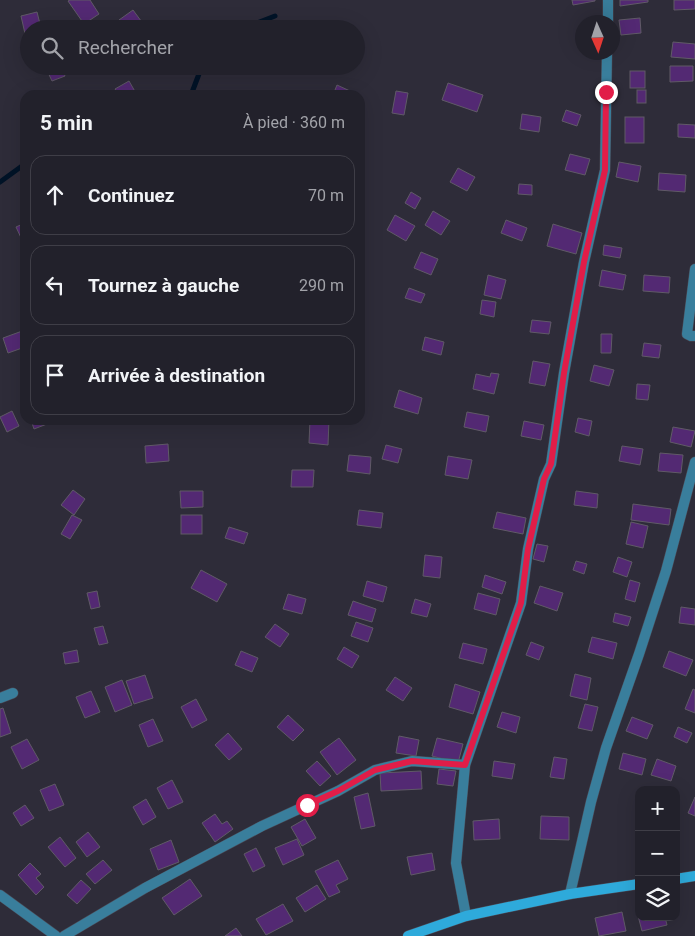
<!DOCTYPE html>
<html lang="fr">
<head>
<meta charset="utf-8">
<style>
  :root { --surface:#22212b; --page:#2a2933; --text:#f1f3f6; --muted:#a2a3a9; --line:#3f3e47 }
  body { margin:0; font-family:Roboto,sans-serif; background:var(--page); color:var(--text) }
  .controls { position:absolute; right:15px; bottom:15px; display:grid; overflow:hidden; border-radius:10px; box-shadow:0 5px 20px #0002 }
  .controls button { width:45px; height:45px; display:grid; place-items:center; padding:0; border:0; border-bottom:1px solid var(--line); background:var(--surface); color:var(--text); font:25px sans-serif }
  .compass { position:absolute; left:575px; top:15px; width:45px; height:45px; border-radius:50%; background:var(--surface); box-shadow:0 5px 20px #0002; rotate:177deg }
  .stop { position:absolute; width:15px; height:15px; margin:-11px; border:4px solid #e11d48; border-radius:50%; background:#fff }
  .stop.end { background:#e11d48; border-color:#fff; box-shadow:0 1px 5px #0008 }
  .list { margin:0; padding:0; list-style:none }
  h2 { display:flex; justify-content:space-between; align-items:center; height:65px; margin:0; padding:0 20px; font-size:21px }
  h2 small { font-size:16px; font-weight:400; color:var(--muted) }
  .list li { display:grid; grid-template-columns:32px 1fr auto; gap:15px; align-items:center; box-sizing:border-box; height:80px; margin:0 10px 10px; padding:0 10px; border:1px solid var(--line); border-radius:15px }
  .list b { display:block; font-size:19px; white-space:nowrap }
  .list em { font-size:16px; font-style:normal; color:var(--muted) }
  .icon { flex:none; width:28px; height:28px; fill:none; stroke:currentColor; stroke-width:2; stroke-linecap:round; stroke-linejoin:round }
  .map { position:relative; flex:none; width:695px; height:936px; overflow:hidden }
  .search { position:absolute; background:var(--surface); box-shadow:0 5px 20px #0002; left:20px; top:20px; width:345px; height:55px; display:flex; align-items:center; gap:12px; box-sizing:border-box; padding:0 18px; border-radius:28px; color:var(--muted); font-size:19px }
  .panel { position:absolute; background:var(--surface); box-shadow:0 5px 20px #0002; left:20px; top:90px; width:345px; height:335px; border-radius:15px }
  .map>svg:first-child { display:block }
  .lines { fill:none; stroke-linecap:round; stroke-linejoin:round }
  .stream { stroke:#001327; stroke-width:5 }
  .building { fill:#532973; stroke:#605a67 }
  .street-casing { stroke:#4b4a56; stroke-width:11 }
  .secondary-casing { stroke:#4b4a56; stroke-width:11 }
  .street { stroke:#397e9c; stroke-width:10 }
  .secondary { stroke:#2eaadb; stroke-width:10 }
  .route { stroke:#e11d48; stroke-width:6 }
</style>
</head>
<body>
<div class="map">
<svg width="695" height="936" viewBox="0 0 695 936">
  <rect width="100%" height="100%" fill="#2e2c39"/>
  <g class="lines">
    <g class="stream">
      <polyline points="242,29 275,16"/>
      <polyline points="191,95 202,66"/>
      <polyline points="0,182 22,166 25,166"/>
    </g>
  </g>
  <g class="building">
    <polygon points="70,0 90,0 99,14 84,24 68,1"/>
    <polygon points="572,0 595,0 595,1 573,5"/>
    <polygon points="620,0 648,0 648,2 620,6"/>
    <polygon points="674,0 695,0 695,9 674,10"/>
    <polygon points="133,10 147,29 126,29 119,20"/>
    <polygon points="37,12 40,24 45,23 46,29 29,29 29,38 26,38 21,16"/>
    <polygon points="640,18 641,33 621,35 619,20"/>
    <polygon points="673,42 695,44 695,59 671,57"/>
    <polygon points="45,66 61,66 65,76 52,81"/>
    <polygon points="93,66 115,66 97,74"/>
    <polygon points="670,66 693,66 693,81 670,82"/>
    <rect x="630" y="71" width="15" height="17"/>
    <polygon points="129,81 137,95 119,95 115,89"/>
    <polygon points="448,83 483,95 477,112 442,100"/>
    <polygon points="337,85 350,91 349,95 333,95"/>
    <rect x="637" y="90" width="9" height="13"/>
    <polygon points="396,91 408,93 404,115 392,113"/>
    <polygon points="566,110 581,115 577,126 562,121"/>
    <polygon points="522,114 541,117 539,132 520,129"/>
    <rect x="625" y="117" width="19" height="26"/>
    <polygon points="678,124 695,125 695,138 678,137"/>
    <polygon points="570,154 590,159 585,175 565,170"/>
    <polygon points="619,162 641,166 638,182 616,177"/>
    <polygon points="458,168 475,177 467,191 450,182"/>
    <polygon points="659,173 686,175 685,192 658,190"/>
    <polygon points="519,184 532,185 532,195 518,194"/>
    <polygon points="411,192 421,198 415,209 405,203"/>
    <polygon points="433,211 450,221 441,235 425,225"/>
    <polygon points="395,215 415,226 406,241 387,230"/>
    <polygon points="506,220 527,228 522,241 501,233"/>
    <polygon points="25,223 25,241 23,242 16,227"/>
    <polygon points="553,224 582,233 576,254 547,246"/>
    <polygon points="604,245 622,248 620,258 603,255"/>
    <polygon points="421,252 438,259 431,275 414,268"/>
    <polygon points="602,270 626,275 623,290 599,286"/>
    <polygon points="488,275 506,280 501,299 484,295"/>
    <polygon points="644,275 670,277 669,293 643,291"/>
    <polygon points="409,288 425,294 421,303 405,298"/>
    <polygon points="482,300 496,302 494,317 480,314"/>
    <polygon points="532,320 551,322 549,334 530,332"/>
    <polygon points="25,330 25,347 8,353 3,338"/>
    <polygon points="601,334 612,334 611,353 601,353"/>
    <polygon points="425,337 444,342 441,355 422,350"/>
    <polygon points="644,343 661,345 659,358 642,356"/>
    <polygon points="533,361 550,364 545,386 529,383"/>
    <polygon points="594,365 614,370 609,386 590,381"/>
    <polygon points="491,373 499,374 494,394 473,389 476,374 490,377"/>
    <polygon points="637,384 650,385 648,400 636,399"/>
    <polygon points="399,390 422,398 418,414 394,407"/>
    <polygon points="12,411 19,426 7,432 0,417"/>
    <polygon points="467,412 489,416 486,432 464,427"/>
    <polygon points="578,418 592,421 589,436 575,432"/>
    <polygon points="31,420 46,420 47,424 34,429"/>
    <polygon points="310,420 329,420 328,445 309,443"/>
    <polygon points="524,421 544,425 541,440 521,436"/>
    <polygon points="673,427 695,431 691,447 670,442"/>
    <polygon points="168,444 169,461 146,463 145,446"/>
    <polygon points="386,445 402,449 398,463 382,459"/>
    <polygon points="622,446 643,449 640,465 619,461"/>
    <polygon points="660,453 683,455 681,473 658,471"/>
    <polygon points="349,455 371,457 370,474 347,471"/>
    <polygon points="448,456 472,460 468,479 445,475"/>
    <polygon points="292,470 314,470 313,487 291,487"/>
    <polygon points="73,490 85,499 74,515 61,505"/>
    <polygon points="180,491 203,491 203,507 181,508"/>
    <polygon points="576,491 598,494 597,508 574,505"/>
    <polygon points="633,504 671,509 669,525 631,520"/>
    <polygon points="359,510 383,513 381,528 357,525"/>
    <polygon points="497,512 526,518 523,534 493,528"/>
    <polygon points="72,515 82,520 70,539 61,534"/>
    <rect x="181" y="515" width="21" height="19"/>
    <polygon points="631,522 648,526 643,548 626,544"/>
    <polygon points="229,527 248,533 244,544 225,538"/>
    <polygon points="537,544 548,546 544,562 533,559"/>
    <polygon points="425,555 442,557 440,578 423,576"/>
    <polygon points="618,557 632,562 627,577 613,572"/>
    <polygon points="576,561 587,564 584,574 573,570"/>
    <polygon points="201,570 227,584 217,602 191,588"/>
    <polygon points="485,575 506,582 502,594 482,587"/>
    <polygon points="630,580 640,583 635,602 625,599"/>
    <polygon points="367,581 387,587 383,602 363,596"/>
    <polygon points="540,586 563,593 557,611 534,603"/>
    <polygon points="97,591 100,607 91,609 87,593"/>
    <polygon points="478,593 500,599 496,615 474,609"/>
    <polygon points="288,594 306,599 302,614 283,609"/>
    <polygon points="415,599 431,604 427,617 411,613"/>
    <polygon points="353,601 376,609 372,622 348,615"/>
    <polygon points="681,607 695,609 695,625 679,623"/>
    <polygon points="615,613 631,617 628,626 613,622"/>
    <polygon points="356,622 373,628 368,642 351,636"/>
    <polygon points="275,624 289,634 280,647 265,637"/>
    <polygon points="103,626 108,643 99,645 94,628"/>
    <polygon points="592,637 617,643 613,659 588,652"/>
    <polygon points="531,642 544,647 539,660 526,655"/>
    <polygon points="463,643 487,649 483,664 459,658"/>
    <polygon points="344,647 359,656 352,668 337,659"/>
    <polygon points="77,650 79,662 65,664 63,653"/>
    <polygon points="241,651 258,658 252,672 235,665"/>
    <polygon points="669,651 693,660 686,676 663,667"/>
    <polygon points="575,674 591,678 587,700 570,696"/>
    <polygon points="145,675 153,698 134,704 126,681"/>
    <polygon points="395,677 412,688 403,701 386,690"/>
    <polygon points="122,680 132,705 115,712 105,687"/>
    <polygon points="455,684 480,692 473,714 449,707"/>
    <polygon points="693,689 695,690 695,713 685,709"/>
    <polygon points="91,691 100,712 85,718 76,697"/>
    <polygon points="196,699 207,720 192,728 181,707"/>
    <polygon points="585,704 598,707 592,731 578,728"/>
    <polygon points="3,708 11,733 0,737 0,709"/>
    <polygon points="502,712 520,717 516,733 497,727"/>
    <polygon points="288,715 304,730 293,741 277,727"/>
    <polygon points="632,717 653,725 647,739 626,731"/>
    <polygon points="153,719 163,741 148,747 139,725"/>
    <polygon points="678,727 692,733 687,743 674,737"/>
    <polygon points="228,733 242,749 229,760 215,745"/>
    <polygon points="399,736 419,740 416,756 396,753"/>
    <polygon points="339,738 356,760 337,775 320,752"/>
    <polygon points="437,738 463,744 458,763 432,756"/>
    <polygon points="27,739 39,760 22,769 11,747"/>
    <polygon points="623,753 646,759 642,775 619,769"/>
    <polygon points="554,757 567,759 564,779 550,777"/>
    <polygon points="657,759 676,766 671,781 651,775"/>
    <polygon points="317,761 331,776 320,786 306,771"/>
    <polygon points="494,761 515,764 512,779 492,776"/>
    <polygon points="439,769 456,771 453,786 437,784"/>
    <polygon points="421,771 422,789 381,791 380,773"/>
    <polygon points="172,780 183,802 168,809 157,788"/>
    <polygon points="55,784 64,805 49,811 40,790"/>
    <polygon points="368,793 375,826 361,829 354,797"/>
    <polygon points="695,797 695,816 688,813"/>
    <polygon points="146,799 156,817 143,825 133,807"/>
    <polygon points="25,805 34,818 21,826 13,813"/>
    <polygon points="215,814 222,824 227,821 233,829 215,842 202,823"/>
    <polygon points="541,816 569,817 569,840 540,839"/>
    <polygon points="305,819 316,838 302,846 291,827"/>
    <polygon points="499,819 500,839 474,840 473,821"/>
    <polygon points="88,832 100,847 87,857 76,842"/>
    <polygon points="60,837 76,858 65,867 48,847"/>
    <polygon points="297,839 304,855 283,865 275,848"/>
    <polygon points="171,840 179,862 158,870 150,849"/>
    <polygon points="256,848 265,866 253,872 244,854"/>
    <polygon points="432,853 435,870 411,875 407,857"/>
    <polygon points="103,860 112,870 95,884 86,874"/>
    <polygon points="338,860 348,879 336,885 340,892 329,897 315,871"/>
    <polygon points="30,863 41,874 36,878 44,887 36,895 18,875"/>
    <polygon points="190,879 202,896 174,915 162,898"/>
    <polygon points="81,880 91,889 77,904 67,895"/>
    <polygon points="317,885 326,899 305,912 296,898"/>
    <polygon points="283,904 293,921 266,935 256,919"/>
    <polygon points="636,908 639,908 639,917 665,917 667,925 642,931"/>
    <polygon points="622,912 626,931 599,936 595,918"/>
    <polygon points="236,928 242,936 225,936"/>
  </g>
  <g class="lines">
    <defs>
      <g id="street">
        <polyline points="608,22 608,0"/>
        <polyline points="695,269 687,334 691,336 695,336"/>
        <polyline points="0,698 13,693"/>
        <polyline points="570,894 591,802 606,748 639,654 666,571 695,462"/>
        <polyline points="0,895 56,936"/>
        <polyline points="466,916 456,863 465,765 521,603 528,549 544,479 551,464 564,373 584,262 605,170 607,52"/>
        <polyline points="64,936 145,888 262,826 338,791 375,770 412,761 465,765"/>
      </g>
      <g id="secondary">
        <polyline points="676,879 695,876"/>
        <polyline points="408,936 466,916 570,894 639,884"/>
      </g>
    </defs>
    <use href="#street" class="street-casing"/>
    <use href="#secondary" class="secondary-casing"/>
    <use href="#street" class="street"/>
    <use href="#secondary" class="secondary"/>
  </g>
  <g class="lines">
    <polyline class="route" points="307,805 338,791 375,770 412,761 465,765 521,603 528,549 544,479 551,464 564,373 584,262 605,170 606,92"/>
  </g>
</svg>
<div class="controls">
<button>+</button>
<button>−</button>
<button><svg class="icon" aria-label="layers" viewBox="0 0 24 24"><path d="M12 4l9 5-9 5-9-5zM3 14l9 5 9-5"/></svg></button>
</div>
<svg class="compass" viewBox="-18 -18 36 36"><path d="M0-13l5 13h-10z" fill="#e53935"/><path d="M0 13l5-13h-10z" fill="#a2a3a9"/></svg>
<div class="stop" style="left:307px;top:805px"></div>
<div class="stop end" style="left:606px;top:92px"></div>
<div class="search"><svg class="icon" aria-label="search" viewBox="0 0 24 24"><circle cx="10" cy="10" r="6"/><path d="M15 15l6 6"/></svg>Rechercher</div>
<section class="panel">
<h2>5 min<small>À pied · 360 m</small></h2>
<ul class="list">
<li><svg class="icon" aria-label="ahead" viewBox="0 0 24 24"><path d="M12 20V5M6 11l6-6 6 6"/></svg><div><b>Continuez</b></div><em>70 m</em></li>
<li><svg class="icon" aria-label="left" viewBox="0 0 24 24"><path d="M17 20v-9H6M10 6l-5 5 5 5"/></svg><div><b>Tournez à gauche</b></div><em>290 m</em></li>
<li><svg class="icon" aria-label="arrive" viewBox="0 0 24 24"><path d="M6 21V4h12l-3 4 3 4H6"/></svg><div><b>Arrivée à destination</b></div></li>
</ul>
</section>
</div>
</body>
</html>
